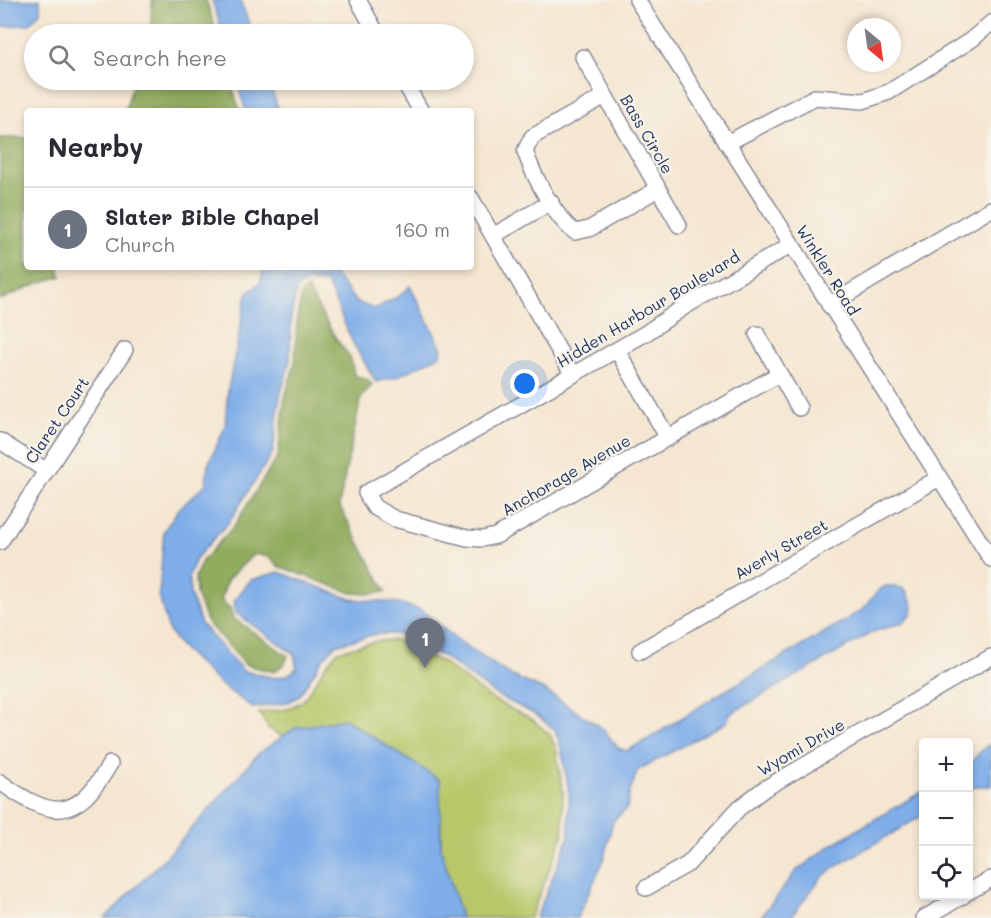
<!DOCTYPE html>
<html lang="en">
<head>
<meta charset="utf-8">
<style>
  :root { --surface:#fff; --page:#f2f2f3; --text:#2b2b33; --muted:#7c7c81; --line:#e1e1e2; --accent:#1a73e8 }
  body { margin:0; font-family:Mali,sans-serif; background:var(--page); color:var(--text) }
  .controls { position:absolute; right:18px; bottom:18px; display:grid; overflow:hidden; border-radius:6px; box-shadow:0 3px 9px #0003 }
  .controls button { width:54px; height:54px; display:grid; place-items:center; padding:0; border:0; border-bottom:2px solid var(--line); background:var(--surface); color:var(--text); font:30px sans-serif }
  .compass { position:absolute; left:847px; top:18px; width:54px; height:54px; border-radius:50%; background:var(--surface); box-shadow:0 3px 9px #0003; rotate:151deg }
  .you { position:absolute; left:525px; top:384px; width:21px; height:21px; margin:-15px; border:4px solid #fff; border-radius:50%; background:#1a73e8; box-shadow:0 0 0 9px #1a73e833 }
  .badge { display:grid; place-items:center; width:39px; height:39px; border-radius:50%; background:var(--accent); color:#fff; font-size:20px; font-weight:700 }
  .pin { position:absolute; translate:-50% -50px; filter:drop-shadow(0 2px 3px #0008) }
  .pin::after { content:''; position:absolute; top:32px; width:21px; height:18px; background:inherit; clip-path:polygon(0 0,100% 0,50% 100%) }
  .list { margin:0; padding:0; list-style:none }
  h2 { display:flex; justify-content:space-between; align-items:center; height:78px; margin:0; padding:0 24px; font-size:26px }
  h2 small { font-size:20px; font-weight:400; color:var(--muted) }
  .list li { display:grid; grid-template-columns:39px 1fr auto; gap:18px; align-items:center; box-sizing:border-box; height:84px; padding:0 24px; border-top:2px solid var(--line) }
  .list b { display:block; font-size:22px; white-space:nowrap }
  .list p { margin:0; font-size:20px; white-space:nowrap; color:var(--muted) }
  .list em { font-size:20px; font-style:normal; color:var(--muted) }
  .icon { flex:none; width:33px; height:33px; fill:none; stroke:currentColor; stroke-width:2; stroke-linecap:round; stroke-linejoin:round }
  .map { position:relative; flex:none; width:991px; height:918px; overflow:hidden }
  .search { position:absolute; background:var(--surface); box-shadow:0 3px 9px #0003; left:24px; top:24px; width:450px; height:66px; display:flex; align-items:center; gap:15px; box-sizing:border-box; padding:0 21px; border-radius:33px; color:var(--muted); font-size:22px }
  .panel { position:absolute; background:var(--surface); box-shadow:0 3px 9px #0003; left:24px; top:108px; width:450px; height:162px; border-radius:6px }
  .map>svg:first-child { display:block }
  .green { fill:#b8c76a; stroke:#6a7b64; stroke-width:1.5 }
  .forest { fill:#92ac5e; stroke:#566e5e; stroke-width:1.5 }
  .water { fill:#7faee9; stroke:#4d6ea4; stroke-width:1.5 }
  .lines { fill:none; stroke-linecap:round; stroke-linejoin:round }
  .minor-casing { stroke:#888a98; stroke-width:18 }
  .minor { stroke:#fff; stroke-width:15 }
  .labels { text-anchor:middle; stroke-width:4.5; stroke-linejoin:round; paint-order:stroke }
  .street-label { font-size:16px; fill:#1b2f5e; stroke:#f7f3e8 }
</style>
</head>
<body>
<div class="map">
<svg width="991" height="918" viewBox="0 0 991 918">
  <rect width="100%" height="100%" fill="#f7f3e8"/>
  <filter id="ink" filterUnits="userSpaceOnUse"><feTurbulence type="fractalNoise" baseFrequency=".0167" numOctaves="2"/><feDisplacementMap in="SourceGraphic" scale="12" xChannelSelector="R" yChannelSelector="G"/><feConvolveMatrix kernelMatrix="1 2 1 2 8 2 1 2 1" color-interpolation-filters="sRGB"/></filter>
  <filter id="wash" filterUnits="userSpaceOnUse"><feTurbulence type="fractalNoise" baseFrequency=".008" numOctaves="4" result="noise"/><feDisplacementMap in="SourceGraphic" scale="24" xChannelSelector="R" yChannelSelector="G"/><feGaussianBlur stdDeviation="1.35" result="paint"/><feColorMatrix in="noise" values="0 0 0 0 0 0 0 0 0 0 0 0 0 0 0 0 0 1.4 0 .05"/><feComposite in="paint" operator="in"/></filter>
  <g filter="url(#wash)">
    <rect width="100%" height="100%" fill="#f5e6d1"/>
    <polygon class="green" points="395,640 412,645 421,654 440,661 492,699 533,720 550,735 556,748 563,792 563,835 530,918 461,918 441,849 440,780 295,728 283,737 268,728 259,713 287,709 303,701 327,664 338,651 377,641"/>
    <g class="forest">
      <polygon points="152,0 206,0 217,34 148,34 151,23"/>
      <polygon points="134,80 230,80 240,111 119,111 126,108"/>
      <polygon points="0,138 27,138 27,267 59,267 59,272 62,276 36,284 0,300"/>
      <polygon points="307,288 335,337 351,359 354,375 368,380 372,385 361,397 339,505 386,592 369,594 352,593 278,566 269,557 254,554 227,580 221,600 230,608 233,618 288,656 285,663 274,672 246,665 206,621 196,594 195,577 202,561 234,526 278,456 285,397 295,362 297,318 302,292"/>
    </g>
    <g class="water">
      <polygon points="0,0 40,0 40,12 30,24 0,27"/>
      <polygon points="212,0 240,0 253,34 223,34"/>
      <polygon points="236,80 268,80 279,111 246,111"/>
      <polygon points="264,267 329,267 356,302 374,309 401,295 410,286 442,349 439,356 396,377 376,382 353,343 327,283 307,281 297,288 291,316 290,361 280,396 273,452 229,522 197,557 189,575 190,594 201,624 243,671 275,678 288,675 297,668 294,654 236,613 234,600 251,580 279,572 351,599 399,603 423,611 456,639 510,675 544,690 603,729 618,748 626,751 650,738 718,695 861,611 880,589 886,586 895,587 902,588 907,593 913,606 912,613 904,622 873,632 730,714 727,722 638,770 630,791 627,808 613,821 603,862 577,918 536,918 569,837 569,792 561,747 555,730 536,715 495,694 442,656 423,648 415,639 396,634 376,634 335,645 322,660 299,696 286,703 253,708 220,684 180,646 169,631 159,596 164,531 178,510 206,484 208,465 225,427 228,389 247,294 260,283"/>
      <polygon points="345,719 440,780 441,849 461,918 105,918 168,855 259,753 295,728"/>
      <polygon points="991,744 991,786 975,786 969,790 969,764 985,747"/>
      <polygon points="923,791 923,815 835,867 821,878 790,918 760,918 796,871 833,844"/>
    </g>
  </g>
  <g filter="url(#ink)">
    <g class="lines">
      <defs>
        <g id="minor">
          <polyline points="358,0 377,34"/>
          <polyline points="637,0 991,559"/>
          <polyline points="583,57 679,225"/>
          <polyline points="403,80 421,111"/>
          <path d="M605 96 532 137 525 151C533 175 555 218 575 232L589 229 658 189"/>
          <polyline points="727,143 815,97 863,101 889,92 971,40 991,23"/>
          <polyline points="471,198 573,375"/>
          <polyline points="493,236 551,202"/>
          <polyline points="829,305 991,209"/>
          <polyline points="757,334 799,408"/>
          <polyline points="617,350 668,438"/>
          <polyline points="779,374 496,536 482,539 467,538 395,519 374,507 366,493 646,333 684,307 791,245"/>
          <polyline points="0,441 45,470"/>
          <polyline points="0,542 125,350"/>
          <polyline points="640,651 939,478"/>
          <path d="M0 782C52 819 75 823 110 764"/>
          <polyline points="646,888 688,864 739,808 764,789 991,657"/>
          <polyline points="968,892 991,879"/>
          <polyline points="924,918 963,896"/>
        </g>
      </defs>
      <use href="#minor" class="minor-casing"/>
      <use href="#minor" class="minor"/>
    </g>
  </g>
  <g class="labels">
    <g class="street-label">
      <text transform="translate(647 134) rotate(60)" y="6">Bass Circle</text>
      <text transform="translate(828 270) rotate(58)" y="6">Winkler Road</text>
      <text transform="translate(648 309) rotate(-31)" y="6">Hidden Harbour Boulevard</text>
      <text transform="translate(57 420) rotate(-56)" y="6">Claret Court</text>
      <text transform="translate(566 475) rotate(-30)" y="6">Anchorage Avenue</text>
      <text transform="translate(781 549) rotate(-30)" y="6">Averly Street</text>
      <text transform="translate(801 747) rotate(-30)" y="6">Wyomi Drive</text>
    </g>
  </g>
</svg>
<div class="controls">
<button>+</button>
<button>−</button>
<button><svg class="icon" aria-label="locate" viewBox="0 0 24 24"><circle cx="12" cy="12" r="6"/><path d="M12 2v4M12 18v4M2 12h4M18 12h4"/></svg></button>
</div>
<svg class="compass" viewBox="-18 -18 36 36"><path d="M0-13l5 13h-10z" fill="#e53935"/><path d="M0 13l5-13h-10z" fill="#7c7c81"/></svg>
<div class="you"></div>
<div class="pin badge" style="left:425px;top:668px;background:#6b7280">1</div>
<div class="search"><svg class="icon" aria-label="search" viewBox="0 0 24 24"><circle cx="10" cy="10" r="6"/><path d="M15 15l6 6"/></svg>Search here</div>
<section class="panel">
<h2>Nearby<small></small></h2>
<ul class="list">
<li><span class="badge" style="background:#6b7280">1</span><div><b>Slater Bible Chapel</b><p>Church</p></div><em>160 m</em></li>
</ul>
</section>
</div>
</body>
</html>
